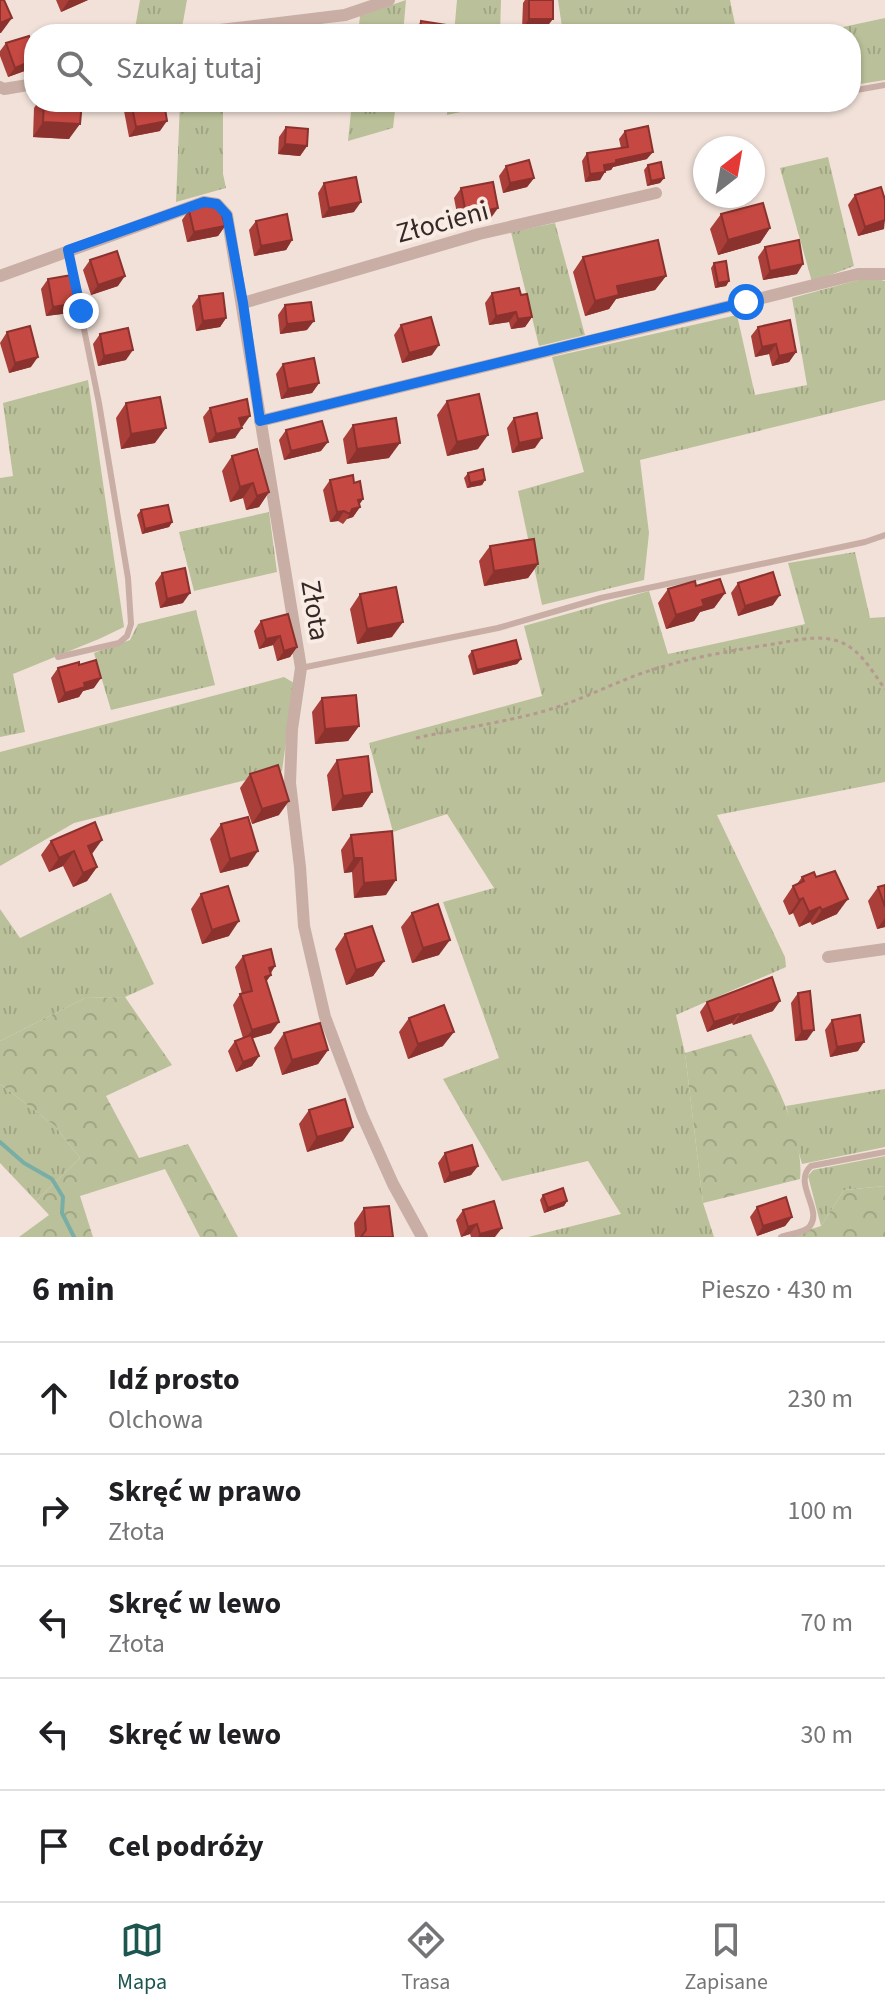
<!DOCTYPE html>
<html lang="pl">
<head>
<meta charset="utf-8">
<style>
  :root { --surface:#fff; --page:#f6f6f6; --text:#202124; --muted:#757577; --line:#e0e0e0; --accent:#1c564e }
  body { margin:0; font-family:"Source Sans 3",sans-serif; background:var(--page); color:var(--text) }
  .compass { position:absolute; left:693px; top:136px; width:72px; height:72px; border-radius:50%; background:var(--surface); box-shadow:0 2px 6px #0004; rotate:31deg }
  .stop { position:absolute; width:24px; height:24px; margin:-18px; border:6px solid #1a73e8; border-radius:50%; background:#fff }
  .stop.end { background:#1a73e8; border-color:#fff; box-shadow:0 2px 8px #0008 }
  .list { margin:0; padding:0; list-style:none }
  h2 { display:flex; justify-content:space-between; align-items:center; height:104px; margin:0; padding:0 32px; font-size:34px }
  h2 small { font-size:26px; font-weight:400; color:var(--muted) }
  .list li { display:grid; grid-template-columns:52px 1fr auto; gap:24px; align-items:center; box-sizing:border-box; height:112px; padding:0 32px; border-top:2px solid var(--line) }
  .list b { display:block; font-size:30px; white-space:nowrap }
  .list p { margin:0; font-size:26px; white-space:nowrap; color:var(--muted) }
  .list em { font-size:26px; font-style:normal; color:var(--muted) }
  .icon { flex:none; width:44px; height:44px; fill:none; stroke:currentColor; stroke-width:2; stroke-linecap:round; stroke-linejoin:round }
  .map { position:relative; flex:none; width:885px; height:1237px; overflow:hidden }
  .search { position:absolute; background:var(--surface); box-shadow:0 2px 6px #0004; left:24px; right:24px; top:24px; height:88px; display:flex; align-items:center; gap:20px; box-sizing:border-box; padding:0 28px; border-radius:32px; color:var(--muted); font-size:30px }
  .sheet { height:664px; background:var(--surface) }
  nav { display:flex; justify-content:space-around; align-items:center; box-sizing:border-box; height:112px; border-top:2px solid var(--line); background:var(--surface); font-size:22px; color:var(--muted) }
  nav a { display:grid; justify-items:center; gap:4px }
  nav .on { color:var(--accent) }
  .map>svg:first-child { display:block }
  .grass { fill:url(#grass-tufts) }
  .forest { fill:url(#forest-crowns) }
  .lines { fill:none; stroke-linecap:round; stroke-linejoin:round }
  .stream { stroke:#78aea6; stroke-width:4 }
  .path { stroke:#b5988f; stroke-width:3; stroke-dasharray:4 4; stroke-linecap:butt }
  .service { stroke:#c9aea5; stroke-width:6 }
  .minor { stroke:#c9aea5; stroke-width:12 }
  .wall { fill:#aa3e39 }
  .shaded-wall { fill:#8b322e }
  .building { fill:#c64842; stroke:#8b322e; stroke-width:2 }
  .route { stroke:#1a73e8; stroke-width:10 }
  .labels { text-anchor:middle; stroke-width:8; stroke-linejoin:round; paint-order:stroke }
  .street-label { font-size:28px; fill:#352826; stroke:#f9ece5 }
</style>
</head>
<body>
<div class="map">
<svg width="885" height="1237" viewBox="0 0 885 1237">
  <defs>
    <pattern id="grass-tufts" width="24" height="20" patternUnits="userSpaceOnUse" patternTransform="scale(2)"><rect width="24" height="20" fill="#bac099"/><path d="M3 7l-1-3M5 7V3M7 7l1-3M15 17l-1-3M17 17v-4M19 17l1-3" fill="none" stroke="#a0a584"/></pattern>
    <pattern id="forest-crowns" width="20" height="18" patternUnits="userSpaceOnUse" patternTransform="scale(2)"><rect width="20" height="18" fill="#bac099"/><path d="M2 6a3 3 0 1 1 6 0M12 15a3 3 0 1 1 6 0" fill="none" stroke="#a0a584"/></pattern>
  </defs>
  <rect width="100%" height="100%" fill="#f1e1d9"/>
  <g class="grass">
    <polygon points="140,0 187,0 181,33 134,34"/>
    <polygon points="406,0 403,34 358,34 360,16"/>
    <polygon points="457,0 501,0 500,34 454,34"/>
    <polygon points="558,0 730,0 737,34 563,34"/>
    <polygon points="885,18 885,80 860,84 851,53 851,34 845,34 843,27"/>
    <polygon points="180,102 223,102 223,174 226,188 176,202"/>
    <polygon points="352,102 396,102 393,128 348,141"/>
    <polygon points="448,102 496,102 496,104 447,115"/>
    <polygon points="828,157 854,266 812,282 780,168"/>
    <polygon points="555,223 585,335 539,346 511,232"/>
    <polygon points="858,280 881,280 885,281 885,400 640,460 649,533 644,580 542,605 518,491 584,472 552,357 737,315 755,395 807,385 792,298"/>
    <polygon points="88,380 124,627 99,639 13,674 25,732 0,737 0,478 13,476 3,403"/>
    <polygon points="269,512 277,572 194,591 179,532"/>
    <polygon points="855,552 870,618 885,617 885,782 717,815 785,957 786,967 676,1015 685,1053 703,1203 714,1237 528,1237 621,1214 588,1161 502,1181 443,1079 499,1058 443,902 494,888 447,814 393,832 369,743 542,696 524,626 649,591 668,654 805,624 788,563"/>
    <polygon points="196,610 215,685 111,710 94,653 130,640 138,624"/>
    <polygon points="284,677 294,683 282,771 74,823 0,866 0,752"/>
    <polygon points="111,893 154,984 125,997 85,998 0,1041 0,909 20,938"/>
    <polygon points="0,1084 55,1126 80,1158 36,1201 0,1163"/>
    <polygon points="885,1089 885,1147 802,1164 786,1106"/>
    <polygon points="885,1156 885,1186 844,1190 821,1226 808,1176 813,1170"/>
  </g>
  <g class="forest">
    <polygon points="125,997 172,1065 106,1096 139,1158 188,1144 238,1237 200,1237 165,1169 80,1196 93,1237 19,1237 49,1215 36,1201 80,1158 55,1126 0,1084 0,1041 85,998"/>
    <path d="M751 1034C771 1075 805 1134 800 1179L703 1203 685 1053Z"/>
    <polygon points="885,1186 885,1237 786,1237 821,1226 844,1190"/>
  </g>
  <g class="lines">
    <polyline class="stream" points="0,1142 24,1163 52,1179 63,1197 62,1213 74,1237"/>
    <path class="path" d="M416 738C457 729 500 723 541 712 574 703 605 687 637 675 681 659 728 651 774 644 793 641 814 635 834 640 859 646 871 670 885 689"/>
    <g class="service">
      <polyline points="851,91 885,85"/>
      <polyline points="751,108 785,102"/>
      <polyline points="58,657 119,643 127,636 131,624 128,578 99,403 68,250"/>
      <polyline points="301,668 498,628 601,598 865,542 885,535"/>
      <path d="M781 1237C789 1234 805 1233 810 1226 823 1209 792 1183 811 1166L885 1152"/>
    </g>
    <g class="minor">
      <polyline points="207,34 220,30 345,15 389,0"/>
      <polyline points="0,87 4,89 34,84"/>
      <polyline points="0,276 204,202 217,204 227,215 301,668 292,729 290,783 300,867 304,926 325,1017 362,1115 393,1184 422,1237"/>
      <polyline points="243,303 479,234 656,193"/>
      <polyline points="260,421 634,330 858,274 885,274"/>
      <polyline points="828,957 885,949"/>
    </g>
  </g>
  <g class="wall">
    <polygon points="56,0 88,0 61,12"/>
    <polygon points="525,0 553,0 546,28 522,29 523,3"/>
    <polygon points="421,21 446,34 414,34 415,31"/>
    <polygon points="6,43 30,69 8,77 0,56 0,51"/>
    <polygon points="38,102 82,102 69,139 33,137 34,108"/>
    <polygon points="130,102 160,131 129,137 124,111"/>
    <polygon points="286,127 307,146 300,156 278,154 279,137"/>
    <polygon points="625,131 647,159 613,167 611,170 605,171 600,180 585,182 582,161 587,153 621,148 619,139"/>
    <polygon points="648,165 664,178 660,183 647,186 644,170"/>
    <polygon points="506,166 534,178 527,187 503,193 499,176"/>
    <polygon points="324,183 354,212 322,218 318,193"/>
    <polygon points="461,188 491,218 459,224 454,198"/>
    <polygon points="855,195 884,229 858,236 848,205"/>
    <polygon points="189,210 225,226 218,236 187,242 182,220"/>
    <polygon points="721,214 770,228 760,243 718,255 710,229"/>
    <polygon points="256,221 292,240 286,250 254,256 249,230"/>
    <polygon points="765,247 797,274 763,280 758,257"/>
    <polygon points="583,257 666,276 655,290 616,299 609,309 585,316 573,272"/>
    <polygon points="90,260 118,286 91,295 83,270"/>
    <polygon points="714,263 729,281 726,286 715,288 711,268"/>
    <polygon points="48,279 77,303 70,313 46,316 41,289"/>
    <polygon points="492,293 521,295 532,317 525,327 511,329 509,322 489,325 485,303"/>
    <polygon points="199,296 226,318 220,327 196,331 192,306"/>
    <polygon points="285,305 307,330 280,334 278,315"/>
    <polygon points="401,325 432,355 402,363 394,335"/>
    <polygon points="758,327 796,352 789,362 772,366 769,354 755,357 751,336"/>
    <polygon points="7,332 31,367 9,373 0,343"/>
    <polygon points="100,334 126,360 98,366 93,344"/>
    <polygon points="283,364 319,383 312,393 281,399 276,374"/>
    <polygon points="447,401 478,449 447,456 437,415"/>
    <polygon points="126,403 155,443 121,449 116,418"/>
    <polygon points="210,408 243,426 241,426 235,438 209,443 203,417"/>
    <polygon points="514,418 535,448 512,453 507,428"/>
    <polygon points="353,425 389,458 347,464 343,439"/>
    <polygon points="286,430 321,451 284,460 279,440"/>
    <polygon points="232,456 269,492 259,507 246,510 243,498 230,502 222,471"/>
    <polygon points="468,473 485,480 482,485 467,488 464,478"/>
    <polygon points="330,480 354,483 363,499 359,505 360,507 353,517 347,519 343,524 338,521 330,522 323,490"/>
    <polygon points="141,510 172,522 169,527 142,534 137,515"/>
    <polygon points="490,546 538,564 528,578 484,586 479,561"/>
    <polygon points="162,573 183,603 160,608 155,583"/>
    <polygon points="738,583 773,605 738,616 731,593"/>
    <polygon points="696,586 725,593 714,608 700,612 694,621 666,629 658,603 668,589"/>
    <polygon points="360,594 392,637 357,644 350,609"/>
    <polygon points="261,621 297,647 290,657 277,661 273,645 259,649 254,631"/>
    <polygon points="472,651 521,659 517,664 473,675 468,656"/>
    <polygon points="58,668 94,688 83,691 79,697 58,703 51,678"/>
    <polygon points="322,698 359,726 348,741 315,744 312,712"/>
    <polygon points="337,760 372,792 362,807 332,811 327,775"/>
    <polygon points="250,774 279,815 252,824 240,788"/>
    <polygon points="221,824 248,866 220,873 210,839"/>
    <polygon points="351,835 386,895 354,898 352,872 344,873 341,850"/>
    <polygon points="51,841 92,854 97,867 87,881 73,887 63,866 49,872 41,855"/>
    <polygon points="802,877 816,877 837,914 812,925 810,922 799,927 793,913 789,915 783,901 793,886 797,884"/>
    <polygon points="885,885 885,927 877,929 868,901 878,887"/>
    <polygon points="201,894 229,936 202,944 191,909"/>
    <polygon points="412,913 439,955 412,963 401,927"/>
    <polygon points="345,934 384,961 373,976 346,985 335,949"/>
    <polygon points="243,956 275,966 266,982 271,1033 252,1038 259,1056 252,1066 236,1072 228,1051 235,1041 243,1038 233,1005 240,994 242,994 235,967"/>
    <polygon points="798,993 807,1040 795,1041 791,1003"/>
    <polygon points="707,1002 773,1011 733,1025 732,1023 707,1032 700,1012"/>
    <polygon points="409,1018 443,1046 408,1059 399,1032"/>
    <polygon points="832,1020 858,1051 830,1057 825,1030"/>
    <polygon points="284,1033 328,1050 318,1064 282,1075 274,1048"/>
    <polygon points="309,1110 343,1141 307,1152 299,1124"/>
    <polygon points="445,1153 478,1166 471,1175 444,1183 438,1163"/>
    <polygon points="543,1195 567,1201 564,1206 544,1213 540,1200"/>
    <polygon points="757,1207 792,1217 785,1226 757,1236 750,1217"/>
    <polygon points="364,1208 393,1237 355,1237 354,1223"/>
    <polygon points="463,1210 495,1237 471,1237 470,1234 461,1237 456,1220"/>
  </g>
  <g class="shaded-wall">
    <polygon points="69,0 88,0 61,12"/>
    <polygon points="12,18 1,33 0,33 0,23"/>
    <polygon points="529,19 553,19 546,28 522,29"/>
    <polygon points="34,60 34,64 30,69 8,77 15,68"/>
    <polygon points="167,121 160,131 129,137 136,127"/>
    <polygon points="43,122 80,124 69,139 33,137"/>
    <polygon points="285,144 307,146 300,156 278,154"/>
    <polygon points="653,152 647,159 613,167 611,170 598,172 604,165 616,160"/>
    <polygon points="605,172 600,180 585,182 590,174"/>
    <polygon points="534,178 527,187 503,193 510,183"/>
    <polygon points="664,178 660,183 647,186 651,181"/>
    <polygon points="361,202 354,212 322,218 329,208"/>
    <polygon points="498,208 491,218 459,224 466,214"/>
    <polygon points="885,220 884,229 858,236 865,227"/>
    <polygon points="225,226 218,236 187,242 194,232"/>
    <polygon points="770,228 760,243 718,255 728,240"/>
    <polygon points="292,240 286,250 254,256 261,246"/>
    <polygon points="803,264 797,274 763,280 770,271"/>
    <polygon points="125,276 118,286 91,295 98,285"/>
    <polygon points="666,276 655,290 616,299 609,309 585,316 595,301 617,286"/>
    <polygon points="729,281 726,286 715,288 718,283"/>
    <polygon points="77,303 70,313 46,316 53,307"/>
    <polygon points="516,312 509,322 489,325 496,316"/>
    <polygon points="532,317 525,327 511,329 518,319"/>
    <polygon points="226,318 220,327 196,331 203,321"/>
    <polygon points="314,321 307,330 280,334 287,324"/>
    <polygon points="776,344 769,354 755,357 762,347"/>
    <polygon points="439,345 432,355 402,363 409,353"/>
    <polygon points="133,350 126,360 98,366 104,356"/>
    <polygon points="796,352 789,362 772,366 779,356"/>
    <polygon points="38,357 31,367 9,373 15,363"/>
    <polygon points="319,383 312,393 281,399 288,389"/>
    <polygon points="250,416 243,426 232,428 239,418"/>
    <polygon points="166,428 155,443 121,449 131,434"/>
    <polygon points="242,428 235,438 209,443 216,434"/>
    <polygon points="488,435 478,449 447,456 457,442"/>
    <polygon points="542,438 535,448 512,453 519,443"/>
    <polygon points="328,442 321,451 284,460 291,451"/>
    <polygon points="400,443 389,458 347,464 357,449"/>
    <polygon points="485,480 482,485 467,488 470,483"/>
    <polygon points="253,483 243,498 230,502 240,487"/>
    <polygon points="269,492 259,507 246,510 257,496"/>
    <polygon points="363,499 357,508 360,507 353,517 347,519 358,500"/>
    <polygon points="344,511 338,521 330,522 337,512"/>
    <polygon points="172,522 169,527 142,534 145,529"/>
    <polygon points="538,564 528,578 484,586 494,571"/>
    <polygon points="190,593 183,603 160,608 167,599"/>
    <polygon points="725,593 714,608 700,612 694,621 666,629 676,615 702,600"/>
    <polygon points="780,595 773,605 738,616 745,606"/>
    <polygon points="403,622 392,637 357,644 367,629"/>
    <polygon points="280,636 273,645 259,649 266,639"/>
    <polygon points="297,647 290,657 277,661 284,651"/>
    <polygon points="521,659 517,664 473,675 477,670"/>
    <polygon points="101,678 94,688 83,691 79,697 58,703 65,693 84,683"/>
    <polygon points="359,726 348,741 315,744 325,729"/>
    <polygon points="372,792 362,807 332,811 343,796"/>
    <polygon points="289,801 279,815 252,824 262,809"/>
    <polygon points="102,840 92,854 78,860 88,846"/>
    <polygon points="74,851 63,866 49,872 59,858"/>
    <polygon points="258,851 248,866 220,873 230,859"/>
    <polygon points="354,858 362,858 352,872 344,873"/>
    <polygon points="97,867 87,881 73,887 83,873"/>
    <polygon points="396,880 386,895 354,898 364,883"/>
    <polygon points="803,898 793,913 789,915 799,900"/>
    <polygon points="848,899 837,914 812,925 822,910"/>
    <polygon points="820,907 810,922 799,927 809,912"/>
    <polygon points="885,918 885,927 877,929"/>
    <polygon points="239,921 229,936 202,944 212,930"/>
    <polygon points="450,940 439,955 412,963 423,948"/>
    <polygon points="384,961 373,976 346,985 356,970"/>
    <polygon points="275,966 268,976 271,975 263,986 257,988 269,968"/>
    <polygon points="780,1001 773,1011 733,1025 740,1015"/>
    <polygon points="739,1014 732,1023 707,1032 714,1022"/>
    <polygon points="279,1022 271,1033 244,1041 252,1030"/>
    <polygon points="814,1030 807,1040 795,1041 802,1031"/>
    <polygon points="454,1032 443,1046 408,1059 418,1044"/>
    <polygon points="864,1042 858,1051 830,1057 837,1047"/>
    <polygon points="328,1050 318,1064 282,1075 292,1060"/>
    <polygon points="259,1056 252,1066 236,1072 243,1062"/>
    <polygon points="353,1127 343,1141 307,1152 317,1137"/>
    <polygon points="478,1166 471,1175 444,1183 450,1173"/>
    <polygon points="567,1201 564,1206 544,1213 548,1208"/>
    <polygon points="792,1217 785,1226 757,1236 763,1226"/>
    <polygon points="477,1224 470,1234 461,1237 468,1227"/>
    <polygon points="502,1228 495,1237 478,1237 480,1234"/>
  </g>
  <g class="building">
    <polygon points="0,0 4,0 12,18 0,23"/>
    <rect x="529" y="0" width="24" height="19"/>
    <polygon points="421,21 447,25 446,34 420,34"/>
    <polygon points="29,36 34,50 34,60 15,68 6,43"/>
    <polygon points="44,102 82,102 80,124 43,122"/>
    <polygon points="131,102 164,102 167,121 136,127"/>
    <polygon points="648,126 653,152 616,160 616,163 604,165 605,172 590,174 587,153 628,147 625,131"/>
    <polygon points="286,127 308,129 307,146 285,144"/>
    <polygon points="529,160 534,178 510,183 506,166"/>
    <polygon points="661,162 664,178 651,181 648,165"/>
    <polygon points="356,177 361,202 329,208 324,183"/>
    <polygon points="493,182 498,208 466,214 461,188"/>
    <polygon points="881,187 885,200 885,220 865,227 855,195"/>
    <polygon points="209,202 219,203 225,226 194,232 189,210"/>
    <polygon points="763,203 770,228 728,240 721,214"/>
    <polygon points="287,214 292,240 261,246 256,221"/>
    <polygon points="658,240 666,276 617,286 619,295 595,301 583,257"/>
    <polygon points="799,240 803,264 770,271 765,247"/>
    <polygon points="117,251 125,276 98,285 90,260"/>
    <polygon points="726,261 729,281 718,283 714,263"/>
    <polygon points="72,275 77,303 53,307 48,279"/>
    <polygon points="519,288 521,295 527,294 532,317 518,319 516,312 496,316 492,293"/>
    <polygon points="223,293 226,318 203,321 199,296"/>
    <polygon points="311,302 314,321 287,324 285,305"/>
    <polygon points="431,317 439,345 409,353 401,325"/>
    <polygon points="790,320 796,352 779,356 776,344 762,347 758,327"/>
    <polygon points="30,326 38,357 15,363 7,332"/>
    <polygon points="128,328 133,350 104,356 100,334"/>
    <polygon points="314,358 319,383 288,389 283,364"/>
    <polygon points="479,394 488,435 457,442 447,401"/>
    <polygon points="160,397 166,428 131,434 126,403"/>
    <polygon points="247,399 250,416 239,418 242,428 216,434 210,408"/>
    <polygon points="537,413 542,438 519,443 514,418"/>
    <polygon points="396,418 400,443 357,449 353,425"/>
    <polygon points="322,421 328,442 291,451 286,430"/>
    <polygon points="257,449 269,492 257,496 253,483 240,487 232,456"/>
    <polygon points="483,469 485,480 470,483 468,473"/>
    <polygon points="353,475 354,483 360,481 363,499 358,500 360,507 352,509 350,514 344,511 337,512 330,480"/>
    <polygon points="168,505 172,522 145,529 141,510"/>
    <polygon points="534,539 538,564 494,571 490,546"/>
    <polygon points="185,568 190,593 167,599 162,573"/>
    <polygon points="773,572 780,595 745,606 738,583"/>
    <polygon points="720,579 725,593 702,600 704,606 676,615 668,589 695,581 696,586"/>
    <polygon points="396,587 403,622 367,629 360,594"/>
    <polygon points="288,614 297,647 284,651 280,636 266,639 261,621"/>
    <polygon points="516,640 521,659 477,670 472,651"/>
    <polygon points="96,660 101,678 84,683 85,687 65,693 58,668 79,662 79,665"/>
    <polygon points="356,695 359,726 325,729 322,698"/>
    <polygon points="368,756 372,792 343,796 337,760"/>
    <polygon points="278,765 289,801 262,809 250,774"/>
    <polygon points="248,817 258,851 230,859 221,824"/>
    <polygon points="95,822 102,840 88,846 97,867 83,873 74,851 59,858 51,841"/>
    <polygon points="392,831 396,880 364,883 362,858 354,858 351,835"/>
    <polygon points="835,871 848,899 822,910 820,907 809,912 803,898 799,900 793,886 804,881 802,877 814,872 816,877"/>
    <polygon points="885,885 885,907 878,887"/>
    <polygon points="228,886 239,921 212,930 201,894"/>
    <polygon points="438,904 450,940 423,948 412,913"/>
    <polygon points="372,926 384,961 356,970 345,934"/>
    <polygon points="271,949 275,966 269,968 271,975 265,977 279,1022 252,1030 240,994 252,991 243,956"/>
    <polygon points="772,977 780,1001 740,1015 739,1014 714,1022 707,1002"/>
    <polygon points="810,991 814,1030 802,1031 798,993"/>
    <polygon points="444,1005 454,1032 418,1044 409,1018"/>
    <polygon points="860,1015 864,1042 837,1047 832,1020"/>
    <polygon points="320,1023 328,1050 292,1060 284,1033"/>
    <polygon points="251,1035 259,1056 243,1062 235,1041"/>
    <polygon points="345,1099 353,1127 317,1137 309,1110"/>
    <polygon points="472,1145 478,1166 450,1173 445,1153"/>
    <polygon points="563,1188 567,1201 548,1208 543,1195"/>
    <polygon points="786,1197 792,1217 763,1226 757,1207"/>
    <polygon points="494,1201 502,1228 480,1234 477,1224 468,1227 463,1210"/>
    <polygon points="389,1206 393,1237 361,1237 366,1230 364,1208"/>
  </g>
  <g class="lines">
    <polyline class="route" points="81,311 68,250 204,202 217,204 227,215 243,303 260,421 746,302"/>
  </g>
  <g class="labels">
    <g class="street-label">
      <text transform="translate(442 221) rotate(-15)" y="10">Złocieni</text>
      <text transform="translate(316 610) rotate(81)" y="10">Złota</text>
    </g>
  </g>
</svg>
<svg class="compass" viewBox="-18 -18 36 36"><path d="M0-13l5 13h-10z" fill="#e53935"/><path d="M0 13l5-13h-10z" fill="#757577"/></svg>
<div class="stop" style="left:746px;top:302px"></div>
<div class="stop end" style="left:81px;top:311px"></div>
<div class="search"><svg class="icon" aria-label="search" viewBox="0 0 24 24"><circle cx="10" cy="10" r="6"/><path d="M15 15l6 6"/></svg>Szukaj tutaj</div>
</div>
<section class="sheet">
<h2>6 min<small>Pieszo · 430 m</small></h2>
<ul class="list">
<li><svg class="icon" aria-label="ahead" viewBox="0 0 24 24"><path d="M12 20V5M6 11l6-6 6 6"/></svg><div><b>Idź prosto</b><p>Olchowa</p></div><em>230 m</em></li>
<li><svg class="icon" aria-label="right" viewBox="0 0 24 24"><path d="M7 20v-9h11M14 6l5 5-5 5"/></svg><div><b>Skręć w prawo</b><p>Złota</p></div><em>100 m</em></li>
<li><svg class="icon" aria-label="left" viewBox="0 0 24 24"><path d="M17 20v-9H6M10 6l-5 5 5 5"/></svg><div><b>Skręć w lewo</b><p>Złota</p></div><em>70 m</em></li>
<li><svg class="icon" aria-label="left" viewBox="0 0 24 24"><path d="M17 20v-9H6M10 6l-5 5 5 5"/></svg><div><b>Skręć w lewo</b></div><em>30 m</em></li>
<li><svg class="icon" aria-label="arrive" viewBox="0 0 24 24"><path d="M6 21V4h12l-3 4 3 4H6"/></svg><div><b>Cel podróży</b></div></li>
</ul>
</section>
<nav>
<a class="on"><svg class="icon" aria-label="map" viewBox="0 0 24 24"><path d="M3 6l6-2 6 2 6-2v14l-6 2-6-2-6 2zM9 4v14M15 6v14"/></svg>Mapa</a>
<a><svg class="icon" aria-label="directions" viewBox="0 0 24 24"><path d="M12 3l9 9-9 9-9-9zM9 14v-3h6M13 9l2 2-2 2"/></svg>Trasa</a>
<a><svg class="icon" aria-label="saved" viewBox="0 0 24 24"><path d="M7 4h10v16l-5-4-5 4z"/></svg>Zapisane</a>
</nav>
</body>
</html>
